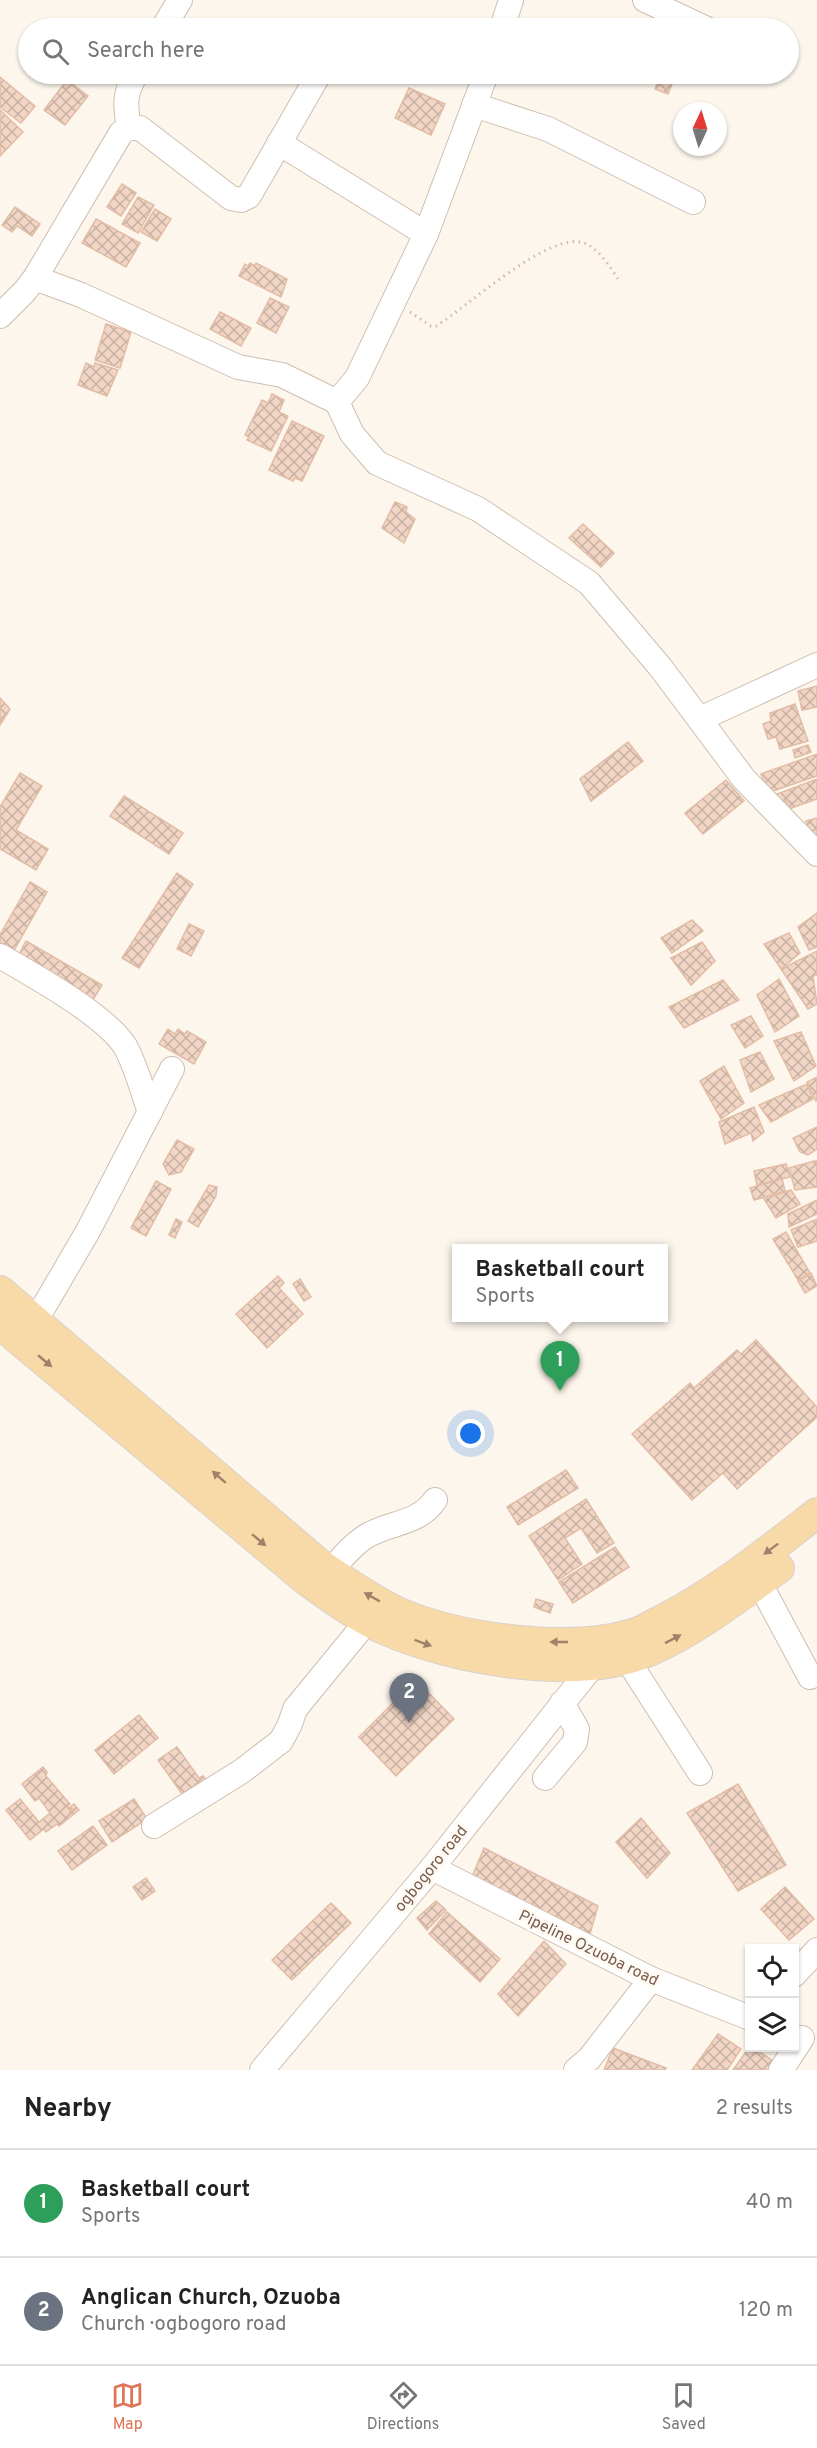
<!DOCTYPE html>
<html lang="en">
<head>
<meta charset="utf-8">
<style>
  :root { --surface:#fff; --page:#f6f6f6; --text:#222; --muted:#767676; --line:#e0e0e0; --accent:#e17456 }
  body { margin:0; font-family:Overpass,sans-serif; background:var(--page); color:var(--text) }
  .controls { position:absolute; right:18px; bottom:18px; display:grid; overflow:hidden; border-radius:0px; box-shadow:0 2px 4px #0004 }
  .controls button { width:54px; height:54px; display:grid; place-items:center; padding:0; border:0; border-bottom:2px solid var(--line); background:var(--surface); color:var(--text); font:30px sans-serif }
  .compass { position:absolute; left:673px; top:102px; width:54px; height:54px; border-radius:50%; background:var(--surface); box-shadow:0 2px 4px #0004; rotate:4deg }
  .you { position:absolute; left:471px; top:1434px; width:21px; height:21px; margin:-15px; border:4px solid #fff; border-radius:50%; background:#1a73e8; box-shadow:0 0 0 9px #1a73e833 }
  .badge { display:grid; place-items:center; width:39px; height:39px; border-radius:50%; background:var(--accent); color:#fff; font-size:20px; font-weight:700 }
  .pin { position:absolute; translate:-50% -50px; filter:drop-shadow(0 2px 3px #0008) }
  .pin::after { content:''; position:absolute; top:32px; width:21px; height:18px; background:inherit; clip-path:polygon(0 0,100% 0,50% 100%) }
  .popup { position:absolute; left:452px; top:1244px; width:216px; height:78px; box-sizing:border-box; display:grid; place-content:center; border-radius:0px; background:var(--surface); filter:drop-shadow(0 2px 4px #0005); font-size:20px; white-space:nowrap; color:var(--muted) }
  .popup b { font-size:22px; color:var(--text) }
  .popup::after { content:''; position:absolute; left:50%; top:100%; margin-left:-12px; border:12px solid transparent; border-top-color:var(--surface) }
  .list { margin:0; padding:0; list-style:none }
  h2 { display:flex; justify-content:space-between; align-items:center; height:78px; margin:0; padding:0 24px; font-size:26px }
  h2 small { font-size:20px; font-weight:400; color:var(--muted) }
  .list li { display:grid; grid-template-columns:39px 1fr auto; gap:18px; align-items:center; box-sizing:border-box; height:108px; padding:0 24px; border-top:2px solid var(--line) }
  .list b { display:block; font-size:22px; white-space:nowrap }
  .list p { margin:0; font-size:20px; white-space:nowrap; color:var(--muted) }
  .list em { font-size:20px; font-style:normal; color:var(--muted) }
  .icon { flex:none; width:33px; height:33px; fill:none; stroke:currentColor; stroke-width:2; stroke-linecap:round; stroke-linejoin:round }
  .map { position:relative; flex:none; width:817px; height:2070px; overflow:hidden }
  .search { position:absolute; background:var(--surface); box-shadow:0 2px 4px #0004; left:18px; right:18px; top:18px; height:66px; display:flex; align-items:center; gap:15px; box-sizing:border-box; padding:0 21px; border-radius:33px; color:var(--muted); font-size:22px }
  .sheet { height:294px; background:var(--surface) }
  nav { display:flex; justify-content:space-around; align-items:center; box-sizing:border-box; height:84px; border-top:2px solid var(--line); background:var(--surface); font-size:16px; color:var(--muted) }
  nav a { display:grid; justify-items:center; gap:3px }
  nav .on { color:var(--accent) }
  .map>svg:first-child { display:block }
  .building { fill:url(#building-cross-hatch); stroke:#e3bca5; stroke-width:1.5 }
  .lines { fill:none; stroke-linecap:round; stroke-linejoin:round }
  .minor-casing { stroke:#cfbeb1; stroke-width:26 }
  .major-casing { stroke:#d9d2ce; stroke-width:32 }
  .path { stroke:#d7b9a7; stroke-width:3; stroke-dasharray:1.5 4.5; stroke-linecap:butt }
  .minor { stroke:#fff; stroke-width:24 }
  .major { stroke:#f8d9a8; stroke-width:30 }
  .oneway { fill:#9e826a }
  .labels { text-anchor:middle; stroke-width:6; stroke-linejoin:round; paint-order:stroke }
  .street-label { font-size:16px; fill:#785d4f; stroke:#fffaf3 }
</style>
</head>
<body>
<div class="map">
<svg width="817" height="2070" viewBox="0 0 817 2070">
  <defs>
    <pattern id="building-cross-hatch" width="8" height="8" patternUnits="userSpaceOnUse" patternTransform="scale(1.5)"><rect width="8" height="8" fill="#f1d6c5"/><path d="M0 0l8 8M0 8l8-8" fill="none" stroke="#c8b1a2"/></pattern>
  </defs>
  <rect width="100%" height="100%" fill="#fcf6ec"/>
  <g class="building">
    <polygon points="661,74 676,74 668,94 655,89"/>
    <polygon points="0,77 35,106 21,123 0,107"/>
    <polygon points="67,80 88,96 65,125 44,110"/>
    <polygon points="409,88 445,104 431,135 395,118"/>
    <polygon points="0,110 23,132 0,156"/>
    <polygon points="122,184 136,193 121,216 107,207"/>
    <polygon points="138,197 154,205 138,233 122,224"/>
    <polygon points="15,207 40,224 32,236 17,226 12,232 2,225"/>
    <polygon points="155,209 171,219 157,241 141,232"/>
    <polygon points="96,219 140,243 126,267 82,243"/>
    <polygon points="250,263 255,266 256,263 287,279 281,297 239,276 245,264 248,266"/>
    <polygon points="270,298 289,307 276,333 257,323"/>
    <polygon points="220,312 251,328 241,346 210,329"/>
    <polygon points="106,324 131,332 120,368 95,360"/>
    <polygon points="86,363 94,367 95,363 118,370 107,396 78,385"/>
    <polygon points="272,394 284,400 279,412 288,416 271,451 247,440 249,437 245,435 262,400 268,403"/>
    <polygon points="292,421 324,436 302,481 295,478 293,481 269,470"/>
    <polygon points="395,502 407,507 406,512 415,519 404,543 382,528"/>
    <polygon points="583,524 614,553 601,567 569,538"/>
    <polygon points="817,686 817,707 802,710 798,691"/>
    <polygon points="0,698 10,709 0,725"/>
    <polygon points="795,704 808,741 780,749 776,737 768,739 763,724 771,721 770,713"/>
    <polygon points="628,742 643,761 591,801 580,779"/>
    <polygon points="808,745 811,752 795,758 793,750"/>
    <polygon points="817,754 817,776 767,793 761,774"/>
    <polygon points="20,773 42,786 16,830 48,849 36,870 0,849 0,807"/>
    <polygon points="817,779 817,799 789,809 786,801 776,805 772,796"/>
    <polygon points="726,780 744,801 703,834 685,813"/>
    <polygon points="124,796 183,833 169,854 110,816"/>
    <polygon points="817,818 817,840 808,828 806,821"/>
    <polygon points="177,873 193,884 139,968 122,958"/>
    <polygon points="30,882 47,892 12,954 0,947 0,935"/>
    <polygon points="817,913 817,947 809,950 798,927"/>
    <polygon points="692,920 703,931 672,953 661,938"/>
    <polygon points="189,924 204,931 191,956 177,949"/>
    <polygon points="789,933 800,953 781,969 764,944"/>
    <polygon points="26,941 102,985 91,1003 16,960"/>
    <polygon points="702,942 715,961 691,985 671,958"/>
    <polygon points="817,951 817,975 813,976 817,1004 808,1009 781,969"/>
    <polygon points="779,979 799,1016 775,1032 757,995"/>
    <polygon points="723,980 739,1000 684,1028 669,1007"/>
    <polygon points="751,1016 763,1036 745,1048 731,1025"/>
    <polygon points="168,1029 175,1034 178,1029 185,1034 187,1031 206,1042 194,1064 159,1044"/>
    <polygon points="801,1032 816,1066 794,1081 774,1041"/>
    <polygon points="760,1052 774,1079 751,1092 740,1060"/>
    <polygon points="724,1066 744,1103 721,1119 700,1081"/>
    <polygon points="817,1077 817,1100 816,1101 807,1082"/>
    <polygon points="807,1084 813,1099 771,1122 759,1105"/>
    <polygon points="754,1107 764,1132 753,1141 751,1133 725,1144 719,1122"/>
    <polygon points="817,1127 817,1149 808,1155 800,1152 793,1138"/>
    <polygon points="177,1140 194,1149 181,1172 169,1175 163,1164"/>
    <polygon points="814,1161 817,1161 817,1187 795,1190 789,1168"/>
    <polygon points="786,1164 790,1177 757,1185 754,1171"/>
    <polygon points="782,1179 785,1191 754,1200 750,1188"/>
    <polygon points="156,1181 171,1189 146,1236 131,1228"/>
    <polygon points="209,1185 217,1187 216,1196 198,1227 188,1221"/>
    <polygon points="791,1190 800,1204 776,1218 764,1199"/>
    <polygon points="817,1200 817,1214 789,1227 788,1214"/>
    <polygon points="176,1219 182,1222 175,1238 169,1235"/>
    <polygon points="817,1219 817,1241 798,1247 791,1230"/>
    <polygon points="786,1232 810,1273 798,1280 773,1239"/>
    <polygon points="811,1273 817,1286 805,1293 798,1281"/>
    <polygon points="278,1276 284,1283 279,1288 303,1314 267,1348 236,1314"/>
    <polygon points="300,1279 311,1297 304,1301 293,1284"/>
    <polygon points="756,1340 817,1407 817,1417 737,1489 723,1473 692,1500 632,1434 690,1383 694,1388 737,1350 741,1354"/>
    <polygon points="566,1470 578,1488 518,1525 507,1507"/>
    <polygon points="586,1499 614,1543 597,1553 581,1528 565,1538 582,1564 558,1580 529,1536"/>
    <polygon points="615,1547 629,1567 573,1603 559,1582"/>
    <polygon points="536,1599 553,1604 550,1613 534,1607"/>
    <polygon points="416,1680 454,1719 396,1776 359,1737"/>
    <polygon points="139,1715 158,1738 114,1774 95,1750"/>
    <polygon points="177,1747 199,1778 203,1776 209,1783 202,1789 198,1783 182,1794 158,1760"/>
    <polygon points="43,1767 47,1772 46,1776 70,1804 67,1806 71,1810 69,1813 73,1810 70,1807 74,1804 79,1810 59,1826 57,1824 46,1832 44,1829 30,1840 6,1810 20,1799 39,1822 50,1813 39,1798 35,1801 22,1784"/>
    <polygon points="738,1784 786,1865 738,1891 687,1813"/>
    <polygon points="134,1799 147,1819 112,1842 99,1821"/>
    <polygon points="641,1818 670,1853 647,1878 616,1842"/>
    <polygon points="93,1826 107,1845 72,1870 58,1851"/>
    <polygon points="484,1848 598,1906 590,1934 472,1877"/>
    <polygon points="146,1878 155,1891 142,1900 133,1887"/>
    <polygon points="785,1887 814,1919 789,1940 761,1909"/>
    <polygon points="436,1901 446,1910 427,1930 417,1918"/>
    <polygon points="331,1903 351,1923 292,1980 272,1960"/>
    <polygon points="447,1912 500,1959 480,1982 429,1934"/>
    <polygon points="544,1941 566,1964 518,2016 498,1994"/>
    <polygon points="718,2034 741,2049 727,2070 692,2070"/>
    <polygon points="750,2046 775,2062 771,2070 733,2070"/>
    <polygon points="613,2048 666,2068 665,2070 604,2070"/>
  </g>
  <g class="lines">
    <defs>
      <g id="minor">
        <polyline points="645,0 705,28"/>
        <polyline points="163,28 180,0"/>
        <polyline points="502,28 511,0"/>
        <polyline points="474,105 548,129 693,202"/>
        <path d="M129 128C125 105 124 94 136 74"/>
        <polyline points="279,143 426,234"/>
        <polyline points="35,278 121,133 129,128 140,128 231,198 241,200 249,196 319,74"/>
        <polyline points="0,316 25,291 35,278 81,295 238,367 282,375 337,402 352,434 377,463 478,509 589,583 661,668 744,779 817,854"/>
        <polyline points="337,402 357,378 426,234 486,74"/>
        <polyline points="700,719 817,665"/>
        <path d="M0 956C33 975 105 1015 125 1046 135 1063 143 1093 150 1112"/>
        <polyline points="36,1320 88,1231 172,1069"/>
        <path d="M331 1571C341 1559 351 1546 365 1537 388 1522 418 1525 435 1500"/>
        <polyline points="759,1582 810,1677"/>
        <polyline points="627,1659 700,1773"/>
        <polyline points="545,1778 575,1742 577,1729 562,1703"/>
        <polyline points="154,1826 242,1771 281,1741 290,1724 295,1709 368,1620"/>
        <polyline points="432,1868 651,1979 750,2018"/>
        <polyline points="794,1975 817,1950"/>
        <polyline points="262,2070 432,1868 594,1664 595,1654"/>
        <polyline points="576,2070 589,2059 651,1979"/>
        <polyline points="781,2070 802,2038"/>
      </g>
      <g id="major">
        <path d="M0 1291 318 1563C343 1580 368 1598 395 1611 457 1639 570 1654 636 1633 645 1630 655 1623 664 1619 719 1591 768 1551 817 1513"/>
        <path d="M0 1324 305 1579C331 1598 357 1617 386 1630 454 1660 579 1682 649 1651 697 1630 737 1598 779 1568"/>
      </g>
    </defs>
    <use href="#minor" class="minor-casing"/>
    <use href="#major" class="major-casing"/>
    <path class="path" d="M410 312 431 326H436C466 308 550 230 584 243 599 248 610 268 619 280"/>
    <use href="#minor" class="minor"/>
    <use href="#major" class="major"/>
  </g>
  <defs><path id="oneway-solid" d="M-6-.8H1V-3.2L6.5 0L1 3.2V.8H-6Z" transform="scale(1.5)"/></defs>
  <g class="oneway">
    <use href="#oneway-solid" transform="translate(45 1361) rotate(40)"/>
    <use href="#oneway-solid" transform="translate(219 1477) rotate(-139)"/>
    <use href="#oneway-solid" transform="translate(259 1540) rotate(40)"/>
    <use href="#oneway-solid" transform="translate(771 1549) rotate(143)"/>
    <use href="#oneway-solid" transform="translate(372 1597) rotate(-151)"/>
    <use href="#oneway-solid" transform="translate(673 1639) rotate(-27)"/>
    <use href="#oneway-solid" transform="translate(559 1642) rotate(180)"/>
    <use href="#oneway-solid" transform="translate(423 1643) rotate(20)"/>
  </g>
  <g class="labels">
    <g class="street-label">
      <text transform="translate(430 1868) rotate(-51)" y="6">ogbogoro road</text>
      <text transform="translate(589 1947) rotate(26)" y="6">Pipeline Ozuoba road</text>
    </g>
  </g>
</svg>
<div class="controls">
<button><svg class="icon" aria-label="locate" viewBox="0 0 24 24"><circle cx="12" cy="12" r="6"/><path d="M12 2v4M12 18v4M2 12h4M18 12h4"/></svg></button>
<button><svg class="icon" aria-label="layers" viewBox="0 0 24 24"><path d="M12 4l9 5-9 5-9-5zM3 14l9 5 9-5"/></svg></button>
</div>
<svg class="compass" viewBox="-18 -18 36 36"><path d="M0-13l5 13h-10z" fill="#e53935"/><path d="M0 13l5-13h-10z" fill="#767676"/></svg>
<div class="you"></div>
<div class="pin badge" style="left:560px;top:1391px;background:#2e9e5b">1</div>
<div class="popup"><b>Basketball court</b>Sports</div>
<div class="pin badge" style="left:409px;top:1723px;background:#6b7280">2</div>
<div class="search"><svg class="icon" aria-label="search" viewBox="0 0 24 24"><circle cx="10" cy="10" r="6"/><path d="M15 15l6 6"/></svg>Search here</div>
</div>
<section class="sheet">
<h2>Nearby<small>2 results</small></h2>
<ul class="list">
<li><span class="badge" style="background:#2e9e5b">1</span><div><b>Basketball court</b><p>Sports</p></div><em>40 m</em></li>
<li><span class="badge" style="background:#6b7280">2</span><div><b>Anglican Church, Ozuoba</b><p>Church · ogbogoro road</p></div><em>120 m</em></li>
</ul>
</section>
<nav>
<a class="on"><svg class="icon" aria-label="map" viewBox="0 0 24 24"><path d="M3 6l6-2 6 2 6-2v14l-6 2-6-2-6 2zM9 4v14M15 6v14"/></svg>Map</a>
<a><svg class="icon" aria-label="directions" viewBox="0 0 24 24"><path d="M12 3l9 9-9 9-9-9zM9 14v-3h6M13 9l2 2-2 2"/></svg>Directions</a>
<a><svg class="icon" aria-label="saved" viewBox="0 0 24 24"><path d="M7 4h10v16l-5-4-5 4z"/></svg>Saved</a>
</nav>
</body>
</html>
